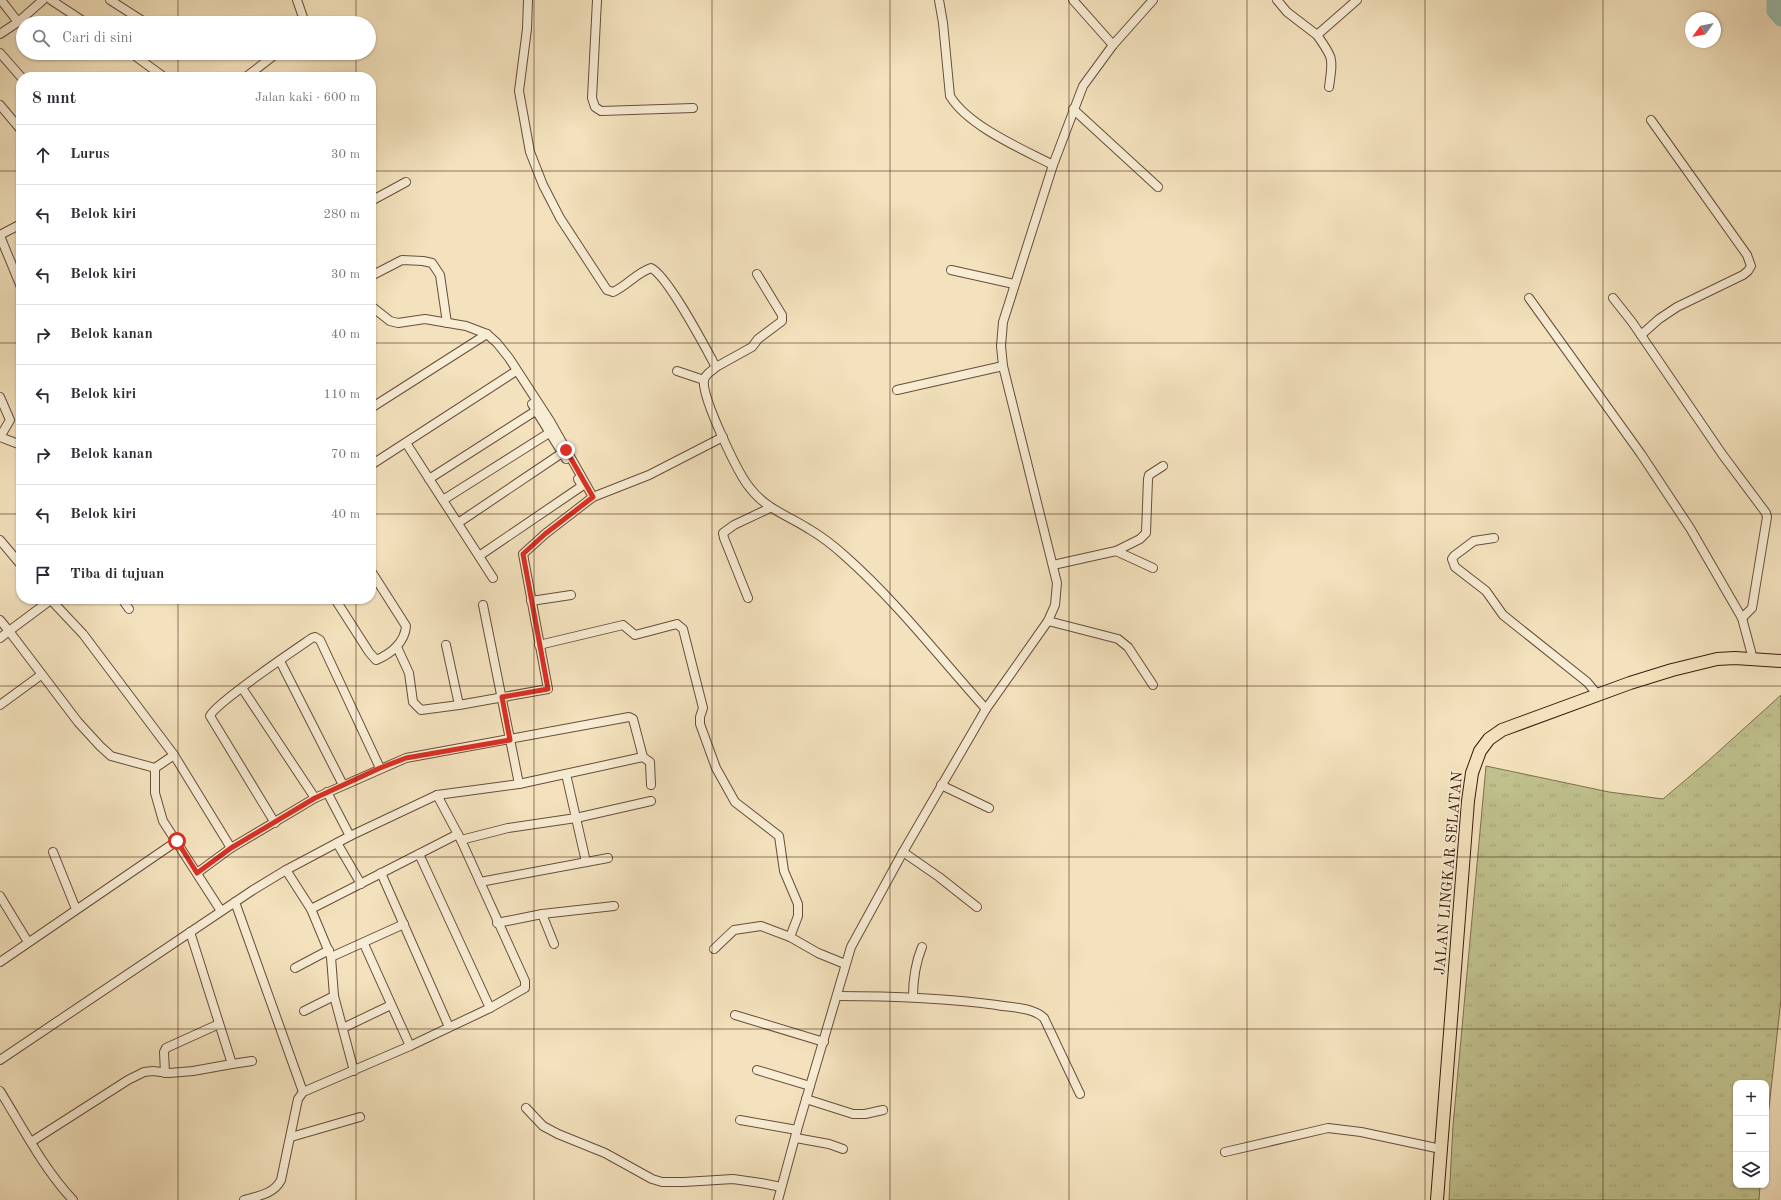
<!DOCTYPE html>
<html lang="id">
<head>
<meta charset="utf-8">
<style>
  :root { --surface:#fff; --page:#f7f7f7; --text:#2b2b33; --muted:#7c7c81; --line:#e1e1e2 }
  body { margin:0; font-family:"Old Standard TT",serif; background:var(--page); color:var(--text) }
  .controls { position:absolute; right:12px; bottom:12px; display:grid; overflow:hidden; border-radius:8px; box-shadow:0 1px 3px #0004 }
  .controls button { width:36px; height:36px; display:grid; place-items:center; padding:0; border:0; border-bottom:1px solid var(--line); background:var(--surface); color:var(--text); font:20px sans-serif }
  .compass { position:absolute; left:1685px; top:12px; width:36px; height:36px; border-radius:50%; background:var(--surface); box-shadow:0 1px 3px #0004; rotate:237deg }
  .stop { position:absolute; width:12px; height:12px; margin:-9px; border:3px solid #d93025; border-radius:50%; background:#fff }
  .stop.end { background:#d93025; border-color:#fff; box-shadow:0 1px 4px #0008 }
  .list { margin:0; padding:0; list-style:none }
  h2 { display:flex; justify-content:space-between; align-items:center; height:52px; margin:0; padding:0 16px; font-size:17px }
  h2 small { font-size:13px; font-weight:400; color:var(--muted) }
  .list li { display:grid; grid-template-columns:26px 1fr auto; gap:12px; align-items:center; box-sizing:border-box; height:60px; padding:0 16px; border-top:1px solid var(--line) }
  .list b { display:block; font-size:15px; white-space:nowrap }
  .list em { font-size:13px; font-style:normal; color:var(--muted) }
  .icon { flex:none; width:22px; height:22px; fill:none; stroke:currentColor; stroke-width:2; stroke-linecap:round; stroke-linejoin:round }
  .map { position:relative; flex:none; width:1781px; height:1200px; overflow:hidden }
  .search { position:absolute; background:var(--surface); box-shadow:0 1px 3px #0004; left:16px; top:16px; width:360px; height:44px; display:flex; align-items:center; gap:10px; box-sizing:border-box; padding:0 14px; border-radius:22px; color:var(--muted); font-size:15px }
  .panel { position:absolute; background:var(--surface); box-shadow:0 1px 3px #0004; left:16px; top:72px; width:360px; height:532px; border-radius:16px }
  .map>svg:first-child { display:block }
  .grass { fill:url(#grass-tufts); stroke:#7e6e4c }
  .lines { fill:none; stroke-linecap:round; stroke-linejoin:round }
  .river { stroke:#9cbead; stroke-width:15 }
  .minor-casing { stroke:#694d38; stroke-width:10 }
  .highway-casing { stroke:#3b1b0b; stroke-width:14 }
  .minor { stroke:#f7ecd4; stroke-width:8 }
  .highway { stroke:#f3e2bd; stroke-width:12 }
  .route { stroke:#d93025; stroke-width:5 }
  .grid { fill:none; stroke:#3b1b0b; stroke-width:1; stroke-opacity:0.55 }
  .labels { text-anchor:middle; stroke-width:3; stroke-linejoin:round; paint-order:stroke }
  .street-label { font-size:15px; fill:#3b1b0b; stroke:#f7ecd4 }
</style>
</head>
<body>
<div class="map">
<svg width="1781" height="1200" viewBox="0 0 1781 1200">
  <defs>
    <pattern id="grass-tufts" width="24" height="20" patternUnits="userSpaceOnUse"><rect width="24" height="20" fill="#c0c28e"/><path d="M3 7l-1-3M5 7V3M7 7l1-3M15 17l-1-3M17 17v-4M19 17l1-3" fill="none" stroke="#a6a679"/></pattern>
  </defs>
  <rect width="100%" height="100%" fill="#f3e2bd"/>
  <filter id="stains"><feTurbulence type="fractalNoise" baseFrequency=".005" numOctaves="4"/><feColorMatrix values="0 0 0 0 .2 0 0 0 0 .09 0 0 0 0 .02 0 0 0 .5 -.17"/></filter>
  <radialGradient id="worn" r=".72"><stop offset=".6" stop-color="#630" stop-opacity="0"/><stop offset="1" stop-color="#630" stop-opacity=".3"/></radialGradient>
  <polygon class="grass" points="1781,695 1781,999 1766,1135 1766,1083 1736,1083 1736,1185 1760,1185 1759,1200 1449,1200 1453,1126 1486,766 1609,792 1663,799 1708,761"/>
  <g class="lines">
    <polyline class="river" points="1774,0 1774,11 1781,19"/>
    <defs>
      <g id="minor">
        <polyline points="1,0 18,22"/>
        <polyline points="51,0 86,23"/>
        <polyline points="110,0 146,23"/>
        <polyline points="297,0 305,23"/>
        <path d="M528 0 527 29 519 91 530 152 543 185 560 218 607 290 613 292C627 286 636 273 651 268 668 276 705 347 716 367 712 371 705 374 704 380 701 396 738 474 750 488 766 509 787 515 809 529 821 536 834 546 845 556 897 602 940 658 986 709"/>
        <polyline points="597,0 592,98 595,107 601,111 693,108"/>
        <path d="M939 0 943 23 950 96C968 126 1022 149 1053 165"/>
        <polyline points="1073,0 1113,45"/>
        <polyline points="1277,0 1287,12 1317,35 1357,0"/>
        <polyline points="0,34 18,22 43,0"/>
        <path d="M1317 35C1334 59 1333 58 1329 87"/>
        <polyline points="0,53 21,77"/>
        <polyline points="131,53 164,77"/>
        <polyline points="246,77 277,53"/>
        <polyline points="0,105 21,130"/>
        <polyline points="1073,109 1158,187"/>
        <polyline points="371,201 406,182"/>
        <polyline points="0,235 21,224"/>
        <polyline points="0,236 21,287"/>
        <polyline points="951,270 1014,284"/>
        <polyline points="371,276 402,260 423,261 432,263 440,275 447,323"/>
        <polyline points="1529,298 1641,454 1690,528 1742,618 1753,659"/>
        <polyline points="1613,298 1632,322 1722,454 1766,513 1767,517 1752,608 1742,618"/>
        <polyline points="371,306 390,321 398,323 425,319 466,326 487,334 497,343 509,358 550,421 593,497"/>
        <polyline points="1641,335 1659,319 1677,307 1743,275 1748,271 1751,266 1747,255 1651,120"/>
        <polyline points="716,367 752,347 758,339 782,321 782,315 757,274"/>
        <polyline points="677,371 704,380"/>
        <polyline points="897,390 1003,366"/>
        <polyline points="0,397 10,420 0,437"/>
        <polyline points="532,404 566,459"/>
        <polyline points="371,408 487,334"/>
        <polyline points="0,437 21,445"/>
        <polyline points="406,443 493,578"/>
        <polyline points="371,465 513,373"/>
        <polyline points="429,479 537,410"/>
        <polyline points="443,500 549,433"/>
        <polyline points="458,523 562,453"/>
        <polyline points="1494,538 1474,541 1454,556 1452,559 1455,567 1486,591 1503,615 1587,682 1598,695"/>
        <polyline points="0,540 21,565"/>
        <polyline points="1116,551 1140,539 1146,533 1148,479 1149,475 1163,466"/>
        <polyline points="479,556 582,486 578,479"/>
        <polyline points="1053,565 1116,551 1153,568"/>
        <polyline points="748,598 724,538 723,533 734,525 770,508"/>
        <polyline points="50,599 83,634 174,755 231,848"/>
        <polyline points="52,599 9,631 78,722 100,746 111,756 155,768 155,793 163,821 221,911"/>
        <polyline points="122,599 129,609"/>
        <path d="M335 599 369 652 376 660C391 654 405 642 406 626L371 571"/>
        <polyline points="531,601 571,595"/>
        <polyline points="483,605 519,784"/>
        <polyline points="0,620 9,631 0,638"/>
        <polyline points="1048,621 1118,639 1128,647 1153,685"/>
        <polyline points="446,645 459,705"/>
        <polyline points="539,645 623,625 635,635 677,624 683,629 703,708 700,717 700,724 716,768 735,802 779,836 784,871 798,904 798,916 790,937 818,953 845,964"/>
        <polyline points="397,647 409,673 413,702 421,710 459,705 548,689 523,554 545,534 593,497 649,475 723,437"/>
        <polyline points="280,661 343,785"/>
        <polyline points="242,688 315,798"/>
        <polyline points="0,705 41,675"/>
        <polyline points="643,757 650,762 651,785"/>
        <polyline points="155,768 174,755"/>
        <polyline points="941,785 989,808"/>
        <polyline points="327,792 350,836"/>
        <path d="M275 823 210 716C214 704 296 649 312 638L315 637 320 640 380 768"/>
        <polyline points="461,840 508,828 576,818 566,774"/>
        <polyline points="337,843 361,884"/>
        <polyline points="53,852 76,909"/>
        <polyline points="903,852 939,877 977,907"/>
        <polyline points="419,854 490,1008"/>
        <polyline points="586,862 576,818 651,801"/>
        <polyline points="286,870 311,909 458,834"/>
        <polyline points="381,873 449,1027"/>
        <polyline points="480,882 608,858"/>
        <polyline points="0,896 28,942"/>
        <polyline points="235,902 303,1092"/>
        <polyline points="311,909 331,957 334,996 354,1071"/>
        <polyline points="542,914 554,944"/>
        <polyline points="497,923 542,914 614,906"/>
        <polyline points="364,944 410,1046"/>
        <polyline points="714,949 734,930 761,926 790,937"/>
        <polyline points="331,957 404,924"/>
        <polyline points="0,962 177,841"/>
        <polyline points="295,968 329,950"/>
        <path d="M837 996C891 996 944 998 997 1005 1012 1008 1032 1007 1044 1018L1080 1094"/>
        <path d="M913 997C913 978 915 964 922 947"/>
        <polyline points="304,1011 334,996"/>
        <polyline points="735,1015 824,1042"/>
        <polyline points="343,1028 391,1005"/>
        <polyline points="0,1060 253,890 286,870 350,836 437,795 519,784 643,757 633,719 629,717 406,758 315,798 231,848 197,873"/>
        <polyline points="232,1064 252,1061"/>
        <polyline points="757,1070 810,1086"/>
        <polyline points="165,1073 164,1052 166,1048 219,1024"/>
        <path d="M0 1091C23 1128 43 1168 73 1200"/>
        <polyline points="806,1099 853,1114 865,1114 883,1110"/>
        <polyline points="526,1108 543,1126 558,1134 605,1153 652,1179 662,1182 684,1182 733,1179 761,1183 781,1187"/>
        <polyline points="740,1120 797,1130"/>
        <polyline points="291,1137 360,1117"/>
        <polyline points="796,1138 829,1144 843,1149"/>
        <polyline points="31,1142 128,1080 144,1072 153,1071 169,1073 193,1071 232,1064 190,932"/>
        <polyline points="1225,1152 1328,1128 1361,1132 1441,1149"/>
        <path d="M244 1200C258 1196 274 1194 281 1180L298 1099 303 1092 410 1046 490 1008 525 988V981L461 840 437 795"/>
        <polyline points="778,1200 797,1130 851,947 903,852 986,709 1048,621 1055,605 1057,583 1003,366 1001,346 1003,322 1053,165 1083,86 1113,45 1153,0"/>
      </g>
      <polyline id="highway" points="1437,1200 1468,801 1472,773 1480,751 1489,739 1502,730 1630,683 1672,670 1717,659 1735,658 1781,661"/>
    </defs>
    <use href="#minor" class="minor-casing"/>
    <use href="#highway" class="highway-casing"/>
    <use href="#minor" class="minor"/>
    <use href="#highway" class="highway"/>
  </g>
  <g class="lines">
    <polyline class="route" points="177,841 197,873 231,848 315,798 380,768 406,758 510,740 502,697 548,689 523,554 545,534 593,497 566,450"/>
  </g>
  <path class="grid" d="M178 0V23M356 0V23M534 0V1200M712 0V1200M890 0V1200M1069 0V1200M1247 0V1200M1425 0V1200M1603 0V1200M178 53V77M356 53V77M0 171H21M371 171H1781M0 343H21M371 343H1781M0 514H21M371 514H1781M178 599V1200M356 599V1200M0 686H1781M0 857H1781M0 1029H1781"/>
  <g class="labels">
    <g class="street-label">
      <text transform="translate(1448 873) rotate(-85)" y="5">JALAN LINGKAR SELATAN</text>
    </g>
  </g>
  <rect width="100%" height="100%" filter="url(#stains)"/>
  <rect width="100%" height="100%" fill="url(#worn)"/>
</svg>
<div class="controls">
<button>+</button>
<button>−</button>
<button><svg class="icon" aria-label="layers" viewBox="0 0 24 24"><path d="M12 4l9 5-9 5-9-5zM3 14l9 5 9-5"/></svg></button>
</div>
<svg class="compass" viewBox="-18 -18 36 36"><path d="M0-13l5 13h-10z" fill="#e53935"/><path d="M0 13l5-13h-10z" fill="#7c7c81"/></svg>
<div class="stop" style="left:177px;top:841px"></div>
<div class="stop end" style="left:566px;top:450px"></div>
<div class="search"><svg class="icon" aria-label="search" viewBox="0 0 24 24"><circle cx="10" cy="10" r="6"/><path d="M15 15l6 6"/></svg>Cari di sini</div>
<section class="panel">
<h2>8 mnt<small>Jalan kaki · 600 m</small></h2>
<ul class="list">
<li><svg class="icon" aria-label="ahead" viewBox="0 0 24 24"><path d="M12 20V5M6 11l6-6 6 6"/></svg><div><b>Lurus</b></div><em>30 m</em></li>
<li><svg class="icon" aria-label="left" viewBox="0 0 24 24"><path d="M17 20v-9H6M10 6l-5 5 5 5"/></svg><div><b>Belok kiri</b></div><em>280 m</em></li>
<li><svg class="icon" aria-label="left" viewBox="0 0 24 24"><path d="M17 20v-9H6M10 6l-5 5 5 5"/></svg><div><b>Belok kiri</b></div><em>30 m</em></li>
<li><svg class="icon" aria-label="right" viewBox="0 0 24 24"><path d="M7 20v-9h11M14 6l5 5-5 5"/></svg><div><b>Belok kanan</b></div><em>40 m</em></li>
<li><svg class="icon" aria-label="left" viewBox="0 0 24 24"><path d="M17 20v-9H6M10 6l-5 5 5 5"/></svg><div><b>Belok kiri</b></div><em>110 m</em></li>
<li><svg class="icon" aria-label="right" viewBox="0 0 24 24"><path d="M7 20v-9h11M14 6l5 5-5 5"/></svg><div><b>Belok kanan</b></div><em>70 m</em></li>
<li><svg class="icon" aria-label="left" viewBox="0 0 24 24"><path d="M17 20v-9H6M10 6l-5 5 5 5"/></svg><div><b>Belok kiri</b></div><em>40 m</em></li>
<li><svg class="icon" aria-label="arrive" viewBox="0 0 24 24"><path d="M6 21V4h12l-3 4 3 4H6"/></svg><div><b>Tiba di tujuan</b></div></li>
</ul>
</section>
</div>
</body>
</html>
